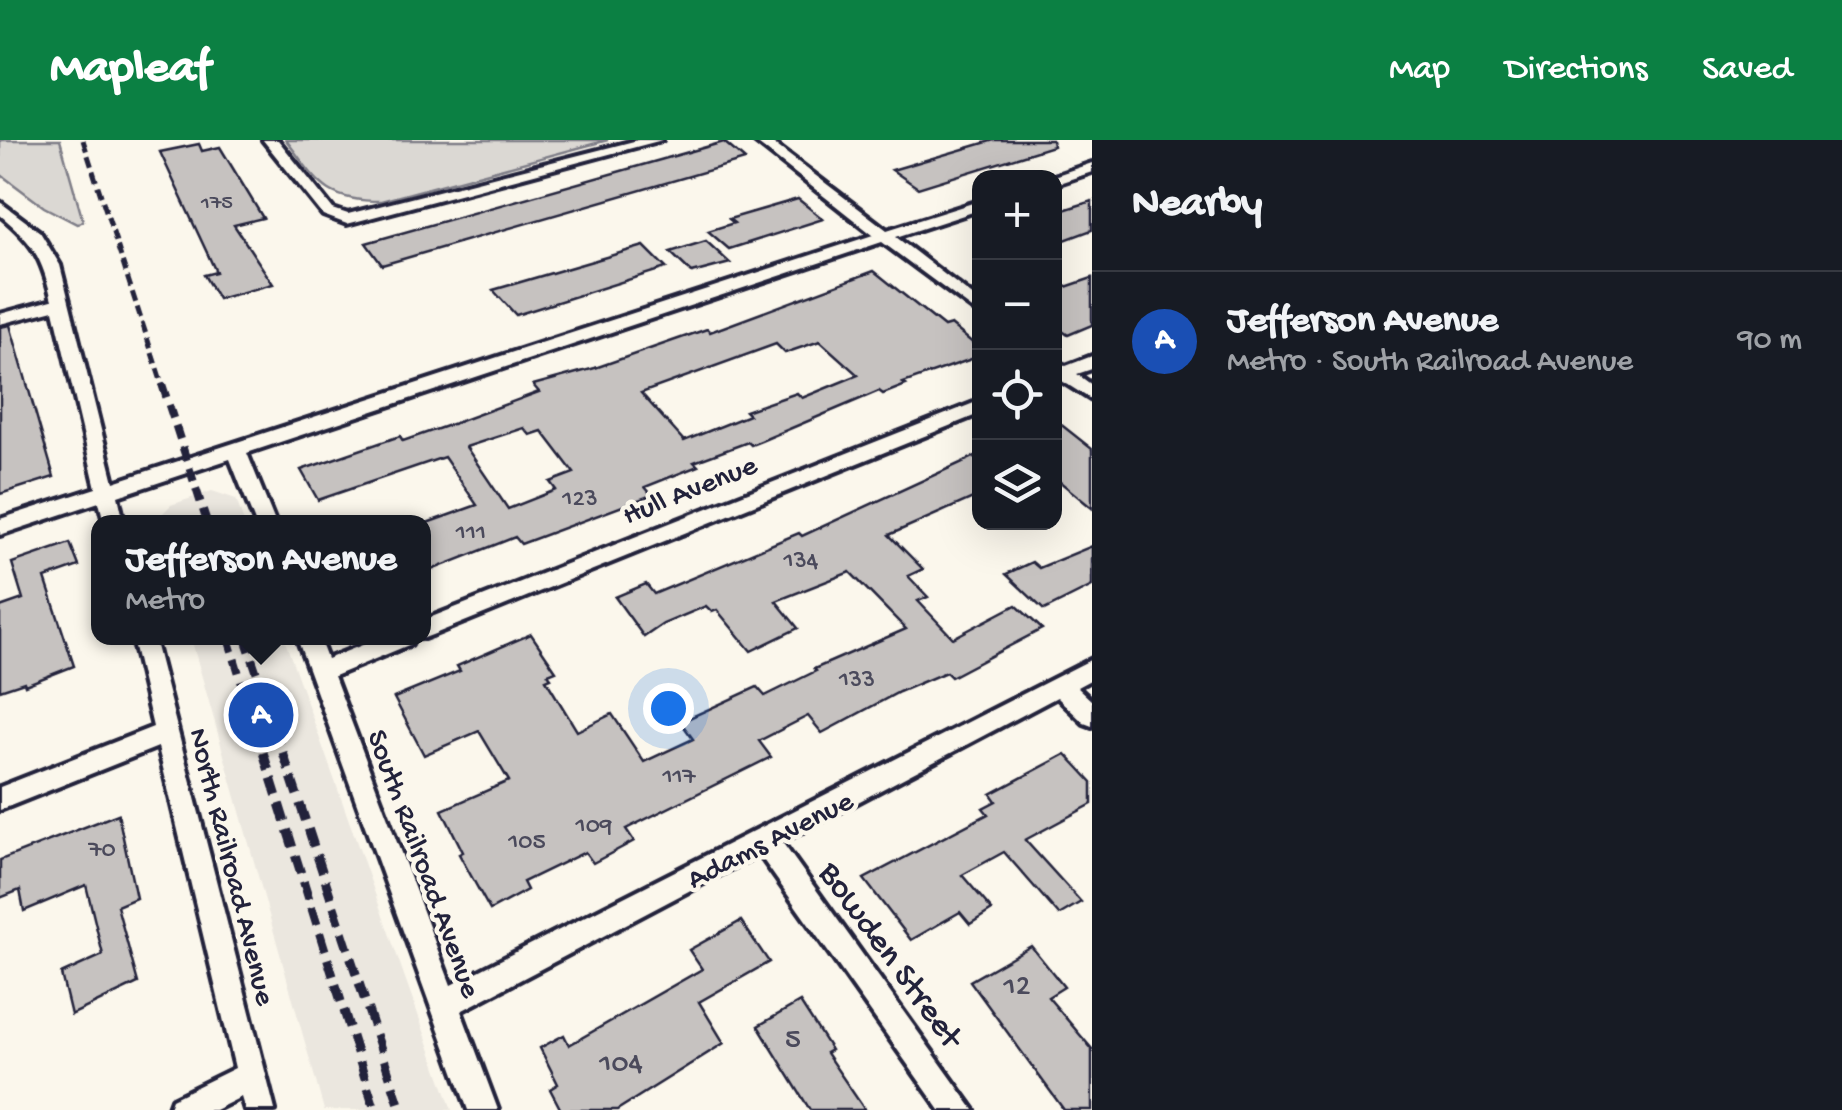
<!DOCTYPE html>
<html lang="en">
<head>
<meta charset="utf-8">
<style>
  :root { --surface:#171b24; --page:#242831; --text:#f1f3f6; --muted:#9ea1a6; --line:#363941; --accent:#0b8043 }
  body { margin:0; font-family:"Gochi Hand",sans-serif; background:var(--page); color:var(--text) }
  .controls { position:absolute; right:30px; top:30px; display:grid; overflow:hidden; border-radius:20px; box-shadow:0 10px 40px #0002 }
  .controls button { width:90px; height:90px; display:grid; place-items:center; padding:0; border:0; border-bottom:2px solid var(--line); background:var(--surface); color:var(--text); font:50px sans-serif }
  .you { position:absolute; left:668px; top:568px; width:35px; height:35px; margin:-25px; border:8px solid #fff; border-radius:50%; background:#1a73e8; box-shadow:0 0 0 15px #1a73e833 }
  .badge { display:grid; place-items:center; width:65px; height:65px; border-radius:50%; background:var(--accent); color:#fff; font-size:32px; font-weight:700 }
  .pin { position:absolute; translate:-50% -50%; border:5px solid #fff; box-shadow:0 2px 10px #0006 }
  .popup { position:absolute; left:91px; top:375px; width:340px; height:130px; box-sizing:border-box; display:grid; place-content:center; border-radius:20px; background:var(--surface); filter:drop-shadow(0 2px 8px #0005); font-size:32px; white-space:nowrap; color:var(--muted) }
  .popup b { font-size:38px; color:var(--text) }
  .popup::after { content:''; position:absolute; left:50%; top:100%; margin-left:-20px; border:20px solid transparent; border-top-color:var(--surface) }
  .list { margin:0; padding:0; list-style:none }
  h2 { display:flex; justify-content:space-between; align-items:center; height:130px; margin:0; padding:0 40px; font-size:42px }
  h2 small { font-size:32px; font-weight:400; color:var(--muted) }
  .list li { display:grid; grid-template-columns:65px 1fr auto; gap:30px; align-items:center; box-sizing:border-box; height:140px; padding:0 40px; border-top:2px solid var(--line) }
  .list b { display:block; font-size:38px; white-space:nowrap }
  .list p { margin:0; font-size:32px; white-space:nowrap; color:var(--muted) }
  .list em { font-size:32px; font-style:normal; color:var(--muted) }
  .icon { flex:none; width:55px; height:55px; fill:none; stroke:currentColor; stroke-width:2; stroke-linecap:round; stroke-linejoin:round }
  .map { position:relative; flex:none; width:1092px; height:970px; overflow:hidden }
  header { display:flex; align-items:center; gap:60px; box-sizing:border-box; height:140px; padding:0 50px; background:var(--accent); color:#fff }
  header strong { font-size:48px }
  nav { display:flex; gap:55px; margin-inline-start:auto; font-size:35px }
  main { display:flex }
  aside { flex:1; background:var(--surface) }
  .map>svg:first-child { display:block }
  .built { fill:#ebe7df }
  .green { fill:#dbd8d3; stroke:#7e7d87; stroke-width:2.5 }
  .building { fill:#c6c2c0; stroke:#22223b; stroke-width:2.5; fill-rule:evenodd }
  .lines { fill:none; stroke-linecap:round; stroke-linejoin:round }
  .minor-casing { stroke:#22223b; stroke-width:8 }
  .minor { fill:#fbf7ec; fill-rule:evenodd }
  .rail-far2 { stroke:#22223b; stroke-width:5; stroke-dasharray:11 5; stroke-linecap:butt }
  .rail-far1 { stroke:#22223b; stroke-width:8; stroke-dasharray:14 8; stroke-linecap:butt }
  .rail { stroke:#22223b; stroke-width:9; stroke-dasharray:18 9; stroke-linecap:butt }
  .labels { text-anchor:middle; stroke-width:9; stroke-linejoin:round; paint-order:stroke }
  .far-number-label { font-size:22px; fill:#4b4a5c }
  .number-label { font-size:25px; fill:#4b4a5c }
  .street-label { font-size:30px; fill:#22223b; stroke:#fbf7ec }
  .near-number-label { font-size:30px; fill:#4b4a5c }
  .near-street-label { font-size:35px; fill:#22223b; stroke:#fbf7ec }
</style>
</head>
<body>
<header>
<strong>Mapleaf</strong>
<nav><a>Map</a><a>Directions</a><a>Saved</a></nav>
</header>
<main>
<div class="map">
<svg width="1092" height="970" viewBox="0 0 1092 970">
  <rect width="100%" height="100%" fill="#fbf7ec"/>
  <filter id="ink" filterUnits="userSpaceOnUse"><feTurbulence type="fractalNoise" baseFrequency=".01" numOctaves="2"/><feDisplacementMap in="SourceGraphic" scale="20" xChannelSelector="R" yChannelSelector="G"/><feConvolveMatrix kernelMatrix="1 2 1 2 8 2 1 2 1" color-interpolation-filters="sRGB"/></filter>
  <g filter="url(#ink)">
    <g class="built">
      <polygon points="212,351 236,359 244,382 154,382 171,365"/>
      <polygon points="191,498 284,498 452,970 324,970"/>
    </g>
    <g class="green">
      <polygon points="0,0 60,0 83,81 77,84 44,67 0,34"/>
      <path d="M286 0H608L381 61C324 61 318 42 286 0Z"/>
    </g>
    <g class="building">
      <polygon points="994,0 1052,0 1053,6 918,48 892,30"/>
      <polygon points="724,2 745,20 382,125 366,103"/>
      <polygon points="199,4 202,11 220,7 263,78 234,85 273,144 218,159 204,135 216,132 160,12"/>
      <polygon points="798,59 823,79 729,109 708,91 734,83 729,79"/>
      <polygon points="1092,61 1092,90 1054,104 1054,73"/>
      <polygon points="706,101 730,123 692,133 670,112"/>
      <polygon points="644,106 666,128 516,175 493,150"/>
      <path d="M874 131 944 187 951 185 980 209V216L903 243 906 245 883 254 879 251 761 301 751 305 748 302 694 322 698 326 645 347 652 355 521 404 515 397 424 433V384L477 365 444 317 318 360 301 330 400 296 403 301 455 283 539 252 533 245 595 228 707 189 710 192ZM820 201 858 235 802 258 797 253 745 271 749 275 684 301 641 253 776 204 785 213ZM524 288 530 295 542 291 574 333 550 342 556 350 508 369 466 307Z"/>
      <polygon points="1092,138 1092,185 1068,195 1054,185 1054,151"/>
      <polygon points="10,185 54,337 0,354 0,187"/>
      <polygon points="1054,279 1092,309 1092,368 1054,337"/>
      <polygon points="980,314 980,355 889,395 923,429 908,436 928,457 918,461 953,498 1016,465 1042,489 951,537 946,532 899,552 822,593 808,576 759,601 771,617 626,689 634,701 593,723 585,712 523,742 527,750 490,770 459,714 463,712 442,670 509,641 479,591 424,615 394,558 460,531 457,526 531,494 556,531 548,534 551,538 546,540 577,591 612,574 644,622 693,599 682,584 687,579 757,547 765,556 816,531 814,529 906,489 850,432 776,461 798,488 751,511 717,470 712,472 706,466 663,484 644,497 615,457 646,444 654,454 799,393 802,396"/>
      <polygon points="70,403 79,426 45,438 74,526 25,545 24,542 0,550 0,467 23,459 12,423"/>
      <polygon points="1092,406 1092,446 1044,470 1006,434 1032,422 1039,428"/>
      <polygon points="1066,614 1092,642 1092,664 1025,700 1081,762 1059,775 1004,712 962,735 992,770 970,784 960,772 911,800 864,739 988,674 983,668 996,661 991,654"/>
      <polygon points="118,674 136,758 117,766 138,843 71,875 61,834 103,815 86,745 24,771 20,750 0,758 0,720"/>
      <polygon points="741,781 769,822 699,862 724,903 617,970 561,970 550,949 558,944 540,908 564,895 569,905 702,829 689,810"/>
      <polygon points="1031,806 1064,847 1048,857 1092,909 1092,970 1064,970 970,841"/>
      <polygon points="800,862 831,910 826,913 865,970 810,970 758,886"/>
    </g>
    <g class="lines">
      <defs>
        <g id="minor">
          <polygon points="263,0 278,0 333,69 348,74 638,0 662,0 347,84 323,75"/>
          <path d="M753 0H769L887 90 979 61V70L896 97 979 161V174L882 102 247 313 275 382H255L230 319 118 356 124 382H104L99 362 0 395V379L96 348 54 170 0 184V174L52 160C42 118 34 103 0 75V62L40 92 60 125 114 342 873 95Z"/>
          <polygon points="1092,23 1092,32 1059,43 1054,44 1054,38 1048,38"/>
          <polygon points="1092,216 1092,229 1077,234 1092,245 1092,260 1062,241 1054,243 1054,220 1066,226"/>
          <polygon points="979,261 979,274 432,495 424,498 423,498 424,480"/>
          <polygon points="132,498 154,498 275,970 245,970 241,957 215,970 168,970 172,959 235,928 158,607 0,670 0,647 153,587"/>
          <polygon points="297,498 319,498 327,519 380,498 414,498 411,504 334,536 451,845 1092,519 1092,539 1077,547 1092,561 1092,586 1084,583 1057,557 782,702 974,970 940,970 759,714 461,871 498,970 468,970"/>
        </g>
      </defs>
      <use href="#minor" class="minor-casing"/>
      <use href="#minor" class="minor"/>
      <polyline class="rail-far2" points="83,0 163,247"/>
      <g class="rail-far1">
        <polyline points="162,244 207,382"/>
        <polyline points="228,498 248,563"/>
        <polyline points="245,498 267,563"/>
      </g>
      <g class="rail">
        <polyline points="247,561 375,970"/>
        <polyline points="266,561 401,970"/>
      </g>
    </g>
  </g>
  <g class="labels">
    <g class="far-number-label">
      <text x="217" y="68">175</text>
    </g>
    <g class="number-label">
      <text x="580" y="365">123</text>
      <text x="471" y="399">111</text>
      <text x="801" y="427">134</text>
      <text x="857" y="546">133</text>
      <text x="679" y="643">117</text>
      <text x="594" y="692">109</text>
      <text x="527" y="708">105</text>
      <text x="102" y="716">70</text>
    </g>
    <g class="street-label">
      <text transform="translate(689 348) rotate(-22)" y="10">Hull Avenue</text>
      <text transform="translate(769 698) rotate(-27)" y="10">Adams Avenue</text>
      <text transform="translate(426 723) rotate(70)" y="10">South Railroad Avenue</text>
      <text transform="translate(234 726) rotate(76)" y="10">North Railroad Avenue</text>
    </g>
    <g class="near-number-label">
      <text x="1017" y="854">12</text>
      <text x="793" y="907">5</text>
      <text x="621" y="931">104</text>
    </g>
    <g class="near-street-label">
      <text transform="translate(893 813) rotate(54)" y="12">Bowden Street</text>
    </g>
  </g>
</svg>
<div class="controls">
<button>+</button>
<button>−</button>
<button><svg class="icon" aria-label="locate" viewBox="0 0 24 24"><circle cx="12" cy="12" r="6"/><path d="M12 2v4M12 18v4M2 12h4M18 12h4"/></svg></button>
<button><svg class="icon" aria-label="layers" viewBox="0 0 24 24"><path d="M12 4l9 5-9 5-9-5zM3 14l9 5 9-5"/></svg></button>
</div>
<div class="you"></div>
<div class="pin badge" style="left:261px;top:575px;background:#1a4fb4">A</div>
<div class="popup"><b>Jefferson Avenue</b>Metro</div>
</div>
<aside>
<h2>Nearby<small></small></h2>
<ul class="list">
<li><span class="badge" style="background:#1a4fb4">A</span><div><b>Jefferson Avenue</b><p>Metro · South Railroad Avenue</p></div><em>90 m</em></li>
</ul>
</aside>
</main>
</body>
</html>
